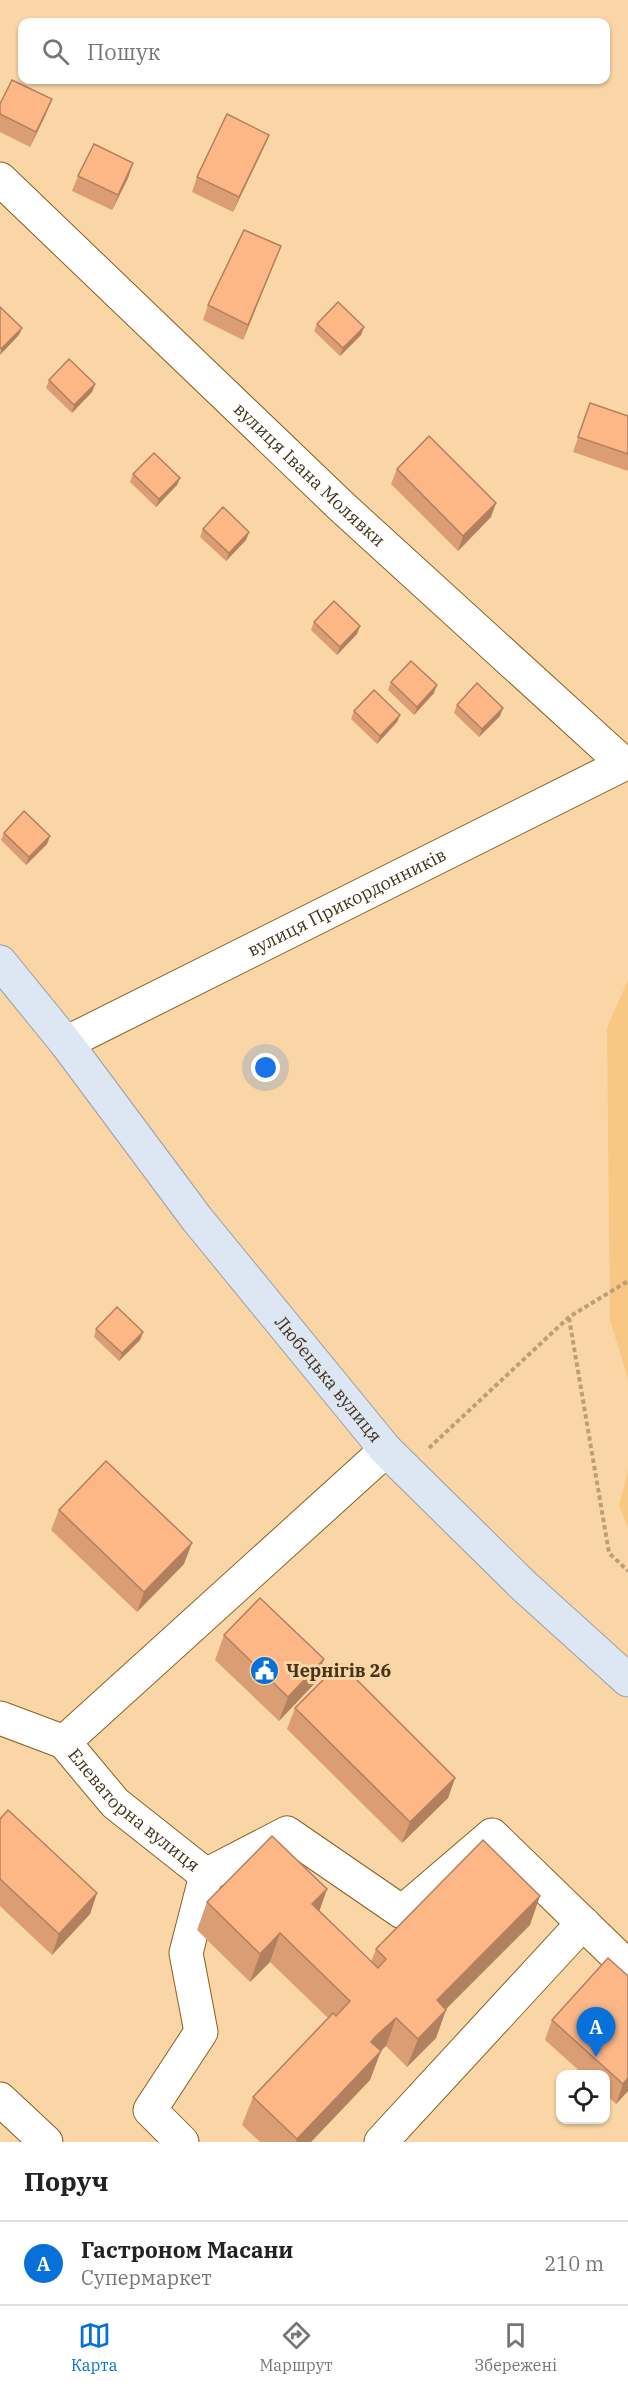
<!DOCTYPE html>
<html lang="uk">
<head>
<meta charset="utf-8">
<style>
  :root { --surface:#fff; --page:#f2f2f2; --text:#222; --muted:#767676; --line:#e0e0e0; --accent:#0771d9 }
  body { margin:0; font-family:"IBM Plex Serif",serif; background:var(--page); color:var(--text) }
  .controls { position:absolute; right:18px; bottom:18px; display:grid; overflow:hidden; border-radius:12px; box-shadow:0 2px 4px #0004 }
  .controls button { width:54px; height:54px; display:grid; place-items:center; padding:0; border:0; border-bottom:2px solid var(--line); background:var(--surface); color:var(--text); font:30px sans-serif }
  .you { position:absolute; left:266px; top:1068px; width:21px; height:21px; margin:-15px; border:4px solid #fff; border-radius:50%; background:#1a73e8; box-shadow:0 0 0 9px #1a73e833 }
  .badge { display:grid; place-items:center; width:39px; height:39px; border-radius:50%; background:var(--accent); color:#fff; font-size:20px; font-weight:700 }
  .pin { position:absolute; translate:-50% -50px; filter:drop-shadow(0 2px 3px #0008) }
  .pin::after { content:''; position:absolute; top:32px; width:21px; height:18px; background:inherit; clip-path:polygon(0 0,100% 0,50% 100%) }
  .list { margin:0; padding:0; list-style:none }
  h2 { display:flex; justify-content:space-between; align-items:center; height:78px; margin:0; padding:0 24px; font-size:26px }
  h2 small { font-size:20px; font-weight:400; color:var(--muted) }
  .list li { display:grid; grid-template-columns:39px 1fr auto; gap:18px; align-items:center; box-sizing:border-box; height:84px; padding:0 24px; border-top:2px solid var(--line) }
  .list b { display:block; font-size:22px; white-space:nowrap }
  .list p { margin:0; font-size:20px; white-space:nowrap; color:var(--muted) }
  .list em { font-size:20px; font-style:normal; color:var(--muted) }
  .icon { flex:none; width:33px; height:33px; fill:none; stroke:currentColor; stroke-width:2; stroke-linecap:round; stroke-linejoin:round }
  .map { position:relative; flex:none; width:628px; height:2142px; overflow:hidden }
  .search { position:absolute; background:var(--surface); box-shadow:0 2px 4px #0004; left:18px; right:18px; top:18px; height:66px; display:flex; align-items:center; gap:15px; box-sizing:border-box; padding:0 21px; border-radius:12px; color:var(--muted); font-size:22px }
  .sheet { height:162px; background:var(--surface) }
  nav { display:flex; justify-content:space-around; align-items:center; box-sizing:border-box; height:84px; border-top:2px solid var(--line); background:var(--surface); font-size:16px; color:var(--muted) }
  nav a { display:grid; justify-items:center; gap:3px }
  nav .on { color:var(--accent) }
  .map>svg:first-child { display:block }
  .built { fill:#f8c783 }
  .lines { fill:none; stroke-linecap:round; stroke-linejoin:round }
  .minor-casing { stroke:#886123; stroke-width:35 }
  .major-casing { stroke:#999ea3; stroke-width:35 }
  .path { stroke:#bd9f77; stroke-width:4; stroke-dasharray:4.5 3; stroke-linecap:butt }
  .minor { stroke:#fff; stroke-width:33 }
  .major { stroke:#dde7f4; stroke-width:33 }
  .wall { fill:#da9d74 }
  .shaded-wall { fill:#b1805e }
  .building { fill:#fdb787; stroke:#b1805e; stroke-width:1.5 }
  .labels { text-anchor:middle; stroke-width:6; stroke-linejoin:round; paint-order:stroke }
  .street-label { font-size:18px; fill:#45341b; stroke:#fad6a6 }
  .poi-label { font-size:18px; font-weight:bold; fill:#45341b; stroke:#fad6a6; text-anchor:start }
</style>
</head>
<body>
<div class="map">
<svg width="628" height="2142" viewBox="0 0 628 2142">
  <rect width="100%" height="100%" fill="#fad6a6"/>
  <g class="built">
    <polygon points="628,980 628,1379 610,1320 607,1028"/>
    <polygon points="628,1470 628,1527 619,1505"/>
  </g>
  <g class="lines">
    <defs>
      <g id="minor">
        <path id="s1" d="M0 179 341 506 624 764"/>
        <path id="s2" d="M66 1043 628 762"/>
        <polyline points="0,1718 64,1742 386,1450"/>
        <path id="s3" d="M64 1742 115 1803 206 1875 287 1833 402 1912 492 1835 628 1967"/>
        <polyline points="0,2099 46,2142"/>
        <polyline points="182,2142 150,2110 201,2032 186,1953 206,1875"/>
        <polyline points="381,2142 583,1923"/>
      </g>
      <g id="major">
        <path id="s4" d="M0 962 66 1043 197 1219 386 1450 524 1586 628 1680"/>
      </g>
    </defs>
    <use href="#minor" class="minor-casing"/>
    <use href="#major" class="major-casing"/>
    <g class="path">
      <polyline points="569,1318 609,1553 628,1571"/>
      <polyline points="429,1448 569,1317 628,1281"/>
    </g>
    <use href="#minor" class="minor"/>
    <use href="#major" class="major"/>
  </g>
  <g class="wall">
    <polygon points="0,104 46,114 30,147 0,132"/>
    <polygon points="269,135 263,149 233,212 192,192 197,177"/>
    <polygon points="133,163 128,178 112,210 72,191 78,176"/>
    <polygon points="275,261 243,340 203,320 208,305"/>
    <polygon points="317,324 361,335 340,356 314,331"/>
    <polygon points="49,380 95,384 92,392 72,413 46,388"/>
    <polygon points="590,403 628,416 628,471 573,452"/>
    <polygon points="397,469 491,517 458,551 391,484"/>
    <polygon points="133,474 180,478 177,485 156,507 130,482"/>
    <polygon points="203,529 249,532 246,540 226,561 200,537"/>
    <polygon points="314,622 360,626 357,634 337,655 311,630"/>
    <polygon points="391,682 434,693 414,715 388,690"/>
    <polygon points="457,705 500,716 479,737 454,713"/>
    <polygon points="354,711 400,715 397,722 377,744 351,719"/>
    <polygon points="4,833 50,836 47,844 26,865 1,840"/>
    <polygon points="96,1329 143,1332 140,1340 119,1361 94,1337"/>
    <polygon points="59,1510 184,1564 137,1612 51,1530"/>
    <polygon points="224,1635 315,1683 279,1721 215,1660"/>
    <polygon points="295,1708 455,1778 448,1798 402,1843 287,1729"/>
    <polygon points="0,1819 97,1893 90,1914 52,1955 0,1906"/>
    <polygon points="327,1889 319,1911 371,1962 376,1949 530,1925 446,2009 436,2038 407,2067 386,2046 380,2051 370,2080 311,2142 260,2142 242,2125 253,2097 328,2018 270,1962 250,1982 197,1930 207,1902"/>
    <polygon points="628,1976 628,2091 616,2104 606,2095 606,2074 583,2074 545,2040 552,2020"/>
  </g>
  <g class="shaded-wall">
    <polygon points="52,99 46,114 30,147 36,132"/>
    <polygon points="269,135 263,149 233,212 239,197"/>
    <polygon points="133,163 128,178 112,210 118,195"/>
    <polygon points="281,246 275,261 243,340 248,325"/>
    <polygon points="364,327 361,335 340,356 343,348"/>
    <polygon points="22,328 19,335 0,355 1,349"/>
    <polygon points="95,384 92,392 72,413 74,405"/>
    <polygon points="180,478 177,485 156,507 159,499"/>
    <polygon points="496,503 491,517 458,551 463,536"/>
    <polygon points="249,532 246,540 226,561 229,553"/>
    <polygon points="360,626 357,634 337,655 340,647"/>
    <polygon points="437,685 434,693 414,715 417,707"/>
    <polygon points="503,708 500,716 479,737 482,729"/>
    <polygon points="400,715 397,722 377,744 380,736"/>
    <polygon points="50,836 47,844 26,865 29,857"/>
    <polygon points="143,1332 140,1340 119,1361 122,1353"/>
    <polygon points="192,1543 184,1564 137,1612 144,1592"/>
    <polygon points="324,1659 315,1683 279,1721 288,1697"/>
    <polygon points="455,1778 448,1798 402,1843 410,1822"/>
    <polygon points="327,1889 317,1918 312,1904"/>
    <polygon points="97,1893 90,1914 52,1955 59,1934"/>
    <polygon points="540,1896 530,1925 426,2029 437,2000"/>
    <polygon points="280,1933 270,1962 250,1982 260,1954"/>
    <polygon points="446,2010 436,2038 407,2067 418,2039"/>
    <polygon points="396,2018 386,2046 366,2065 371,2042"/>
    <polygon points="381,2051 370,2080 311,2142 296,2142 297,2139"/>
    <polygon points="628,2078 628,2091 616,2104 623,2084"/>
  </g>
  <g class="building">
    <polygon points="12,80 52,99 36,132 0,114 0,104"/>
    <polygon points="227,114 269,135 239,197 197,177"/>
    <polygon points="94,144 133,163 118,195 78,176"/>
    <polygon points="244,230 281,246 248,325 208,305"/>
    <polygon points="338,302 364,327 343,348 317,324"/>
    <polygon points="0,307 22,328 1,349 0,348"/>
    <polygon points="69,359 95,384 74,405 49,380"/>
    <polygon points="590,403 628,416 628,454 578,437"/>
    <polygon points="429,436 496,503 463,536 397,469"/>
    <polygon points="154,453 180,478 159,499 133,474"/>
    <polygon points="223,507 249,532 229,553 203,529"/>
    <polygon points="334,601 360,626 340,647 314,622"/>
    <polygon points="411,661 437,685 417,707 391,682"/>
    <polygon points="477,683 503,708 482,729 457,705"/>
    <polygon points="374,690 400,715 380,736 354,711"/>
    <polygon points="24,811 50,836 29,857 4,833"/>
    <polygon points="117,1307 143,1332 122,1353 96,1329"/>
    <polygon points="106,1461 192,1543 144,1592 59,1510"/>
    <polygon points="260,1598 324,1659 288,1697 224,1635"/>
    <polygon points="340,1663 455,1778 410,1822 295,1708"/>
    <polygon points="8,1810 97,1893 59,1934 0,1879 0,1819"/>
    <polygon points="272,1836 327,1889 312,1904 378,1968 386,1959 376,1949 483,1840 540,1896 437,2000 446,2010 418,2039 396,2018 376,2036 371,2042 381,2051 297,2139 253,2097 333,2013 336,2016 350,2001 280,1933 260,1954 207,1902"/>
    <polygon points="608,1958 628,1976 628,2078 623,2084 552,2020"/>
  </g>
  <defs>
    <symbol id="civic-disc" viewBox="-11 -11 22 22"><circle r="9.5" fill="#0771d9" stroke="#fad6a6"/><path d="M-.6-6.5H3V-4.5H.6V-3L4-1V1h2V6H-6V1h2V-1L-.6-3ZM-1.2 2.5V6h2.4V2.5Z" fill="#fff"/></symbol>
  </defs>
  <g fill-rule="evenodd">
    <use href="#civic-disc" x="248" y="1654" width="33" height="33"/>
  </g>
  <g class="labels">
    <g class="street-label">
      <text dy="6" stroke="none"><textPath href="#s1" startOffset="428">вулиця Івана Молявки</textPath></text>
      <text dy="6" stroke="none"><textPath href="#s2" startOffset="314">вулиця Прикордонників</textPath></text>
      <text dy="6" stroke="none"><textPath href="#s4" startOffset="531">Любецька вулиця</textPath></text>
      <text dy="6" stroke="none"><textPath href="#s3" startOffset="98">Елеваторна вулиця</textPath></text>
    </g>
    <g class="poi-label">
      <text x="286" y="1677">Чернігів 26</text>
    </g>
  </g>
</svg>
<div class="controls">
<button><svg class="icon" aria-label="locate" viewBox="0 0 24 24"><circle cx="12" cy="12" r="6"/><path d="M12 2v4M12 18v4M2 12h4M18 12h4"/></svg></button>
</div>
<div class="you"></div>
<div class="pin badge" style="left:596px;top:2057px">A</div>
<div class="search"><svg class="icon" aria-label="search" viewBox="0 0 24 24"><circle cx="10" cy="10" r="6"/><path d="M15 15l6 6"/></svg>Пошук</div>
</div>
<section class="sheet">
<h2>Поруч<small></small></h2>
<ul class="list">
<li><span class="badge">A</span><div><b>Гастроном Масани</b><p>Супермаркет</p></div><em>210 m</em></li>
</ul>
</section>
<nav>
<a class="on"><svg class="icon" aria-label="map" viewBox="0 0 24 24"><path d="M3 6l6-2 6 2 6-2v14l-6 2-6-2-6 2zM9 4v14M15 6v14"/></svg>Карта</a>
<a><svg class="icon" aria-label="directions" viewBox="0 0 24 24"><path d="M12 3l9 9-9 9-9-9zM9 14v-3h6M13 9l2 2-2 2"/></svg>Маршрут</a>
<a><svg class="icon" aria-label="saved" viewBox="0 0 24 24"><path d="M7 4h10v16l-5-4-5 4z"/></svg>Збережені</a>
</nav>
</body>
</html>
